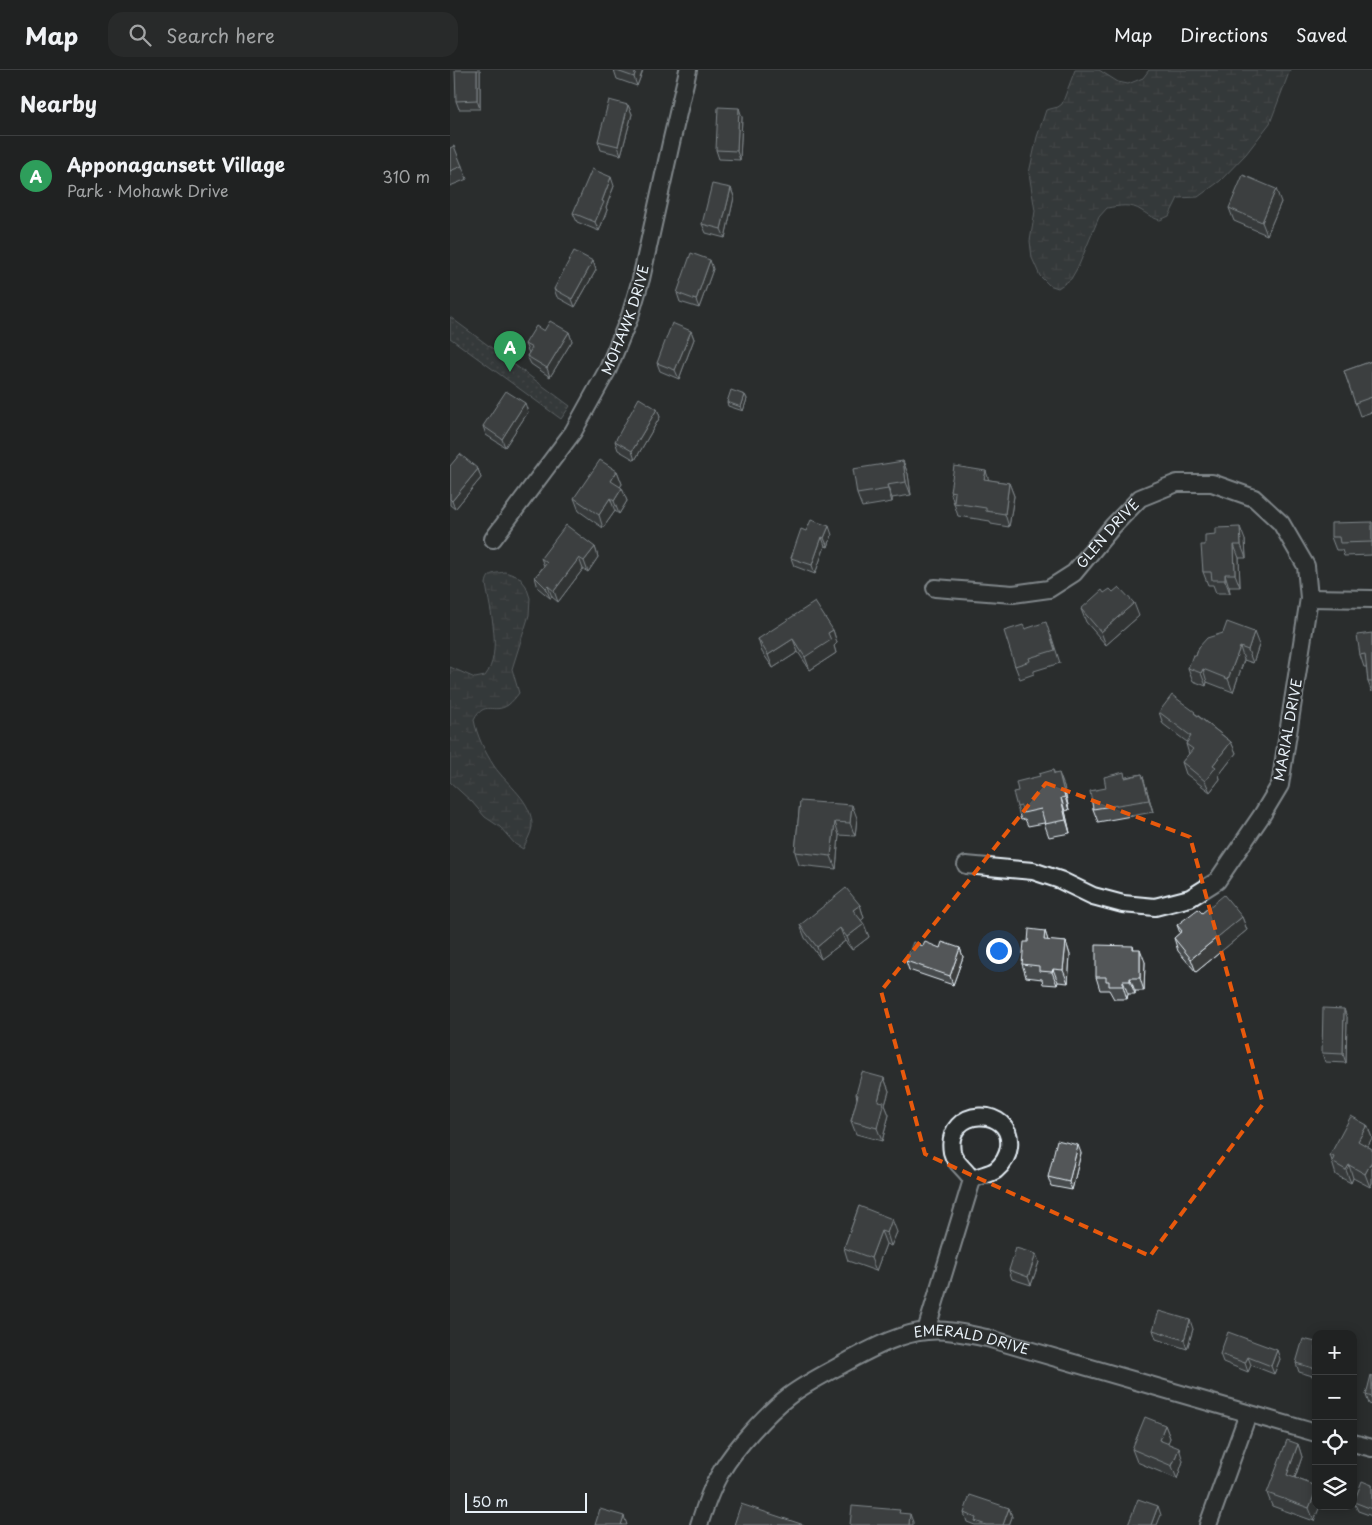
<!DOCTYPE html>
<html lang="en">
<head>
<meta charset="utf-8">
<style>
  :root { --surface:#202222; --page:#282a2a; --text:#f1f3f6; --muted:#a2a4a5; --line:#3d3f40; --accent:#2563eb }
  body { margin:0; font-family:"Playpen Sans",sans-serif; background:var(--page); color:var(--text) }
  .controls { position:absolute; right:15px; bottom:15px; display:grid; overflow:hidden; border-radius:10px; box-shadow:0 2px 12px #0003 }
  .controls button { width:45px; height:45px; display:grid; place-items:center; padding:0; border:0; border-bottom:1px solid var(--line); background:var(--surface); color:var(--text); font:25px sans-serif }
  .scale { position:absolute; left:15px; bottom:12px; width:122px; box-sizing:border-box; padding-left:5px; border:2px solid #e8f1f8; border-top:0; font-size:14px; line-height:18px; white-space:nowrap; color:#e8f1f8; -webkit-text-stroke:4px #2a2d2e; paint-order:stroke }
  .you { position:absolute; left:548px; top:880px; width:18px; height:18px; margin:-12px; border:4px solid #fff; border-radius:50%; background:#1a73e8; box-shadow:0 0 0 8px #1a73e833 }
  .badge { display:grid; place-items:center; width:32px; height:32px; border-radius:50%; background:var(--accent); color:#fff; font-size:16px; font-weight:700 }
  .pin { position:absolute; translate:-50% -41px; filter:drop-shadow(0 1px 2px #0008) }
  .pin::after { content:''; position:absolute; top:26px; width:18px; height:15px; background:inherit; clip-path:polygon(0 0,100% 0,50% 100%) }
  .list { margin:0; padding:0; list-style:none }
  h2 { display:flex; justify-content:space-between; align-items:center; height:65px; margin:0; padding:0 20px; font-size:21px }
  h2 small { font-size:16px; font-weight:400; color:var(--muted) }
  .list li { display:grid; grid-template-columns:32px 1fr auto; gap:15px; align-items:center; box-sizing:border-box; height:80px; padding:0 20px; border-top:1px solid var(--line) }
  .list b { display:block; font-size:19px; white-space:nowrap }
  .list p { margin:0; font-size:16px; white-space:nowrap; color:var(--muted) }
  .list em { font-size:16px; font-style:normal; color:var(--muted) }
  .icon { flex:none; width:28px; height:28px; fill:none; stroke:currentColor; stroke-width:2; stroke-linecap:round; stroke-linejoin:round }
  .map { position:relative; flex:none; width:922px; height:1455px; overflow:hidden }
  header { display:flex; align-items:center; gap:30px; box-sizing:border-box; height:70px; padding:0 25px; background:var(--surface); border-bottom:1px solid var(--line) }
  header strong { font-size:24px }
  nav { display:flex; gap:28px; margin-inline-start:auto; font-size:18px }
  .search { width:350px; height:45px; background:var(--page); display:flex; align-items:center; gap:12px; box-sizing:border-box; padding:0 18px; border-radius:15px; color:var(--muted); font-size:19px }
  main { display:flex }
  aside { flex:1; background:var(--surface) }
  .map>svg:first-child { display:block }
  .wetland { fill:url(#wetland-marsh); stroke:#959ca0 }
  .park { fill:url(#park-dots); stroke:#959ca0 }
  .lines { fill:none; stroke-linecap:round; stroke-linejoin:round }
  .street-casing { stroke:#e8f1f8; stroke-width:20 }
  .street { stroke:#2a2d2e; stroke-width:16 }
  .wall { fill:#474b4d; stroke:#e8f1f8 }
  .shaded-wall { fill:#3a3d3e; stroke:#e8f1f8 }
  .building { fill:#535759; stroke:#e8f1f8 }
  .marked { fill:none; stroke:#e8590c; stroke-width:4; stroke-dasharray:10 6; stroke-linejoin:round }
  .labels { text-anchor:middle; stroke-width:4.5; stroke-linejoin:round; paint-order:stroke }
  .street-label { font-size:14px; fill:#e8f1f8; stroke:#2a2d2e }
</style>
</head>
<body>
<header>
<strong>Map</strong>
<div class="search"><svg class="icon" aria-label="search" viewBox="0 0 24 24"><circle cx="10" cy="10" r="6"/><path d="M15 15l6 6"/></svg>Search here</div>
<nav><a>Map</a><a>Directions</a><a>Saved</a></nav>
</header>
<main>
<aside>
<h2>Nearby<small></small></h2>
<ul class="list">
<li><span class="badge" style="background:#2e9e5b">A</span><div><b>Apponagansett Village</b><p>Park · Mohawk Drive</p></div><em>310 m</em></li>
</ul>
</aside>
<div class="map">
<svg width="922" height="1455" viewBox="0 0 922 1455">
  <defs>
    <pattern id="wetland-marsh" width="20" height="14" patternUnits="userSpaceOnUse" patternTransform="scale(1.25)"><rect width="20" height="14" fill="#424648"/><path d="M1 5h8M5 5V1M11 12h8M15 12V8" fill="none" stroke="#5d6163"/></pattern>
    <pattern id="park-dots" width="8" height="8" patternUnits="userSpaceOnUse" patternTransform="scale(1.25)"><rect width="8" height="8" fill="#424648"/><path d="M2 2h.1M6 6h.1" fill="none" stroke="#5d6163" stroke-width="1.8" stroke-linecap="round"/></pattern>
  </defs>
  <rect width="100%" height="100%" fill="#2a2d2e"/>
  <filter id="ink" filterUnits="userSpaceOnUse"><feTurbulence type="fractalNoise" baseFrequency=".02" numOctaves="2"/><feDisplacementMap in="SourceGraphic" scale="10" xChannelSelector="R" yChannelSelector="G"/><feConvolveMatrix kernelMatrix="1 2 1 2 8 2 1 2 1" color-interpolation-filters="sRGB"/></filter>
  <g filter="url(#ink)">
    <g class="wetland">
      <path d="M625 0H649L668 12 678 14 693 8 699 0H840L820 53 796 84 770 111 748 127 728 128 719 146 710 150C702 148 699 145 692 141 681 133 669 136 657 138L649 147 629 195 621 209 608 218 599 215 590 206 582 188 580 171 585 141 579 103 587 67 596 40 608 37 612 34Z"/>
      <path d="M55 502 69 507 76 516 80 528 79 545 62 599 69 623C66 627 62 632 58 635 43 645 35 629 24 650 27 666 35 682 44 696 57 715 83 731 82 757 81 764 76 772 73 779L65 774 50 757 35 747 22 732 0 712V597L25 608 35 606C53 583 40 541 36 514 38 501 45 504 55 502Z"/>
    </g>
    <polygon class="park" points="0,247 120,336 111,349 0,268"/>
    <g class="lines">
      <defs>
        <g id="street">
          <path id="s1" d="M43 469 123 362 158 299 180 246 191 209 221 73 238 0"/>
          <path id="s2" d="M485 518 563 524 599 519 624 503 663 456 690 428 727 413H762L804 428 831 453 856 496 859 528 830 715 812 745 767 811 740 828 705 837 673 834 643 826 610 810 583 801 516 795"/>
          <polyline points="859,528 922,529"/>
          <path d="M476 1261 522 1110C516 1099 505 1094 502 1082 494 1036 564 1035 559 1077 558 1085 553 1094 546 1100 539 1105 529 1105 522 1110"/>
          <polyline points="903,1373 922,1378"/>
          <path id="s3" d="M249 1455C255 1437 261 1418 271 1402 285 1378 318 1342 339 1326 359 1311 381 1301 402 1289 425 1277 451 1263 477 1261 497 1259 517 1264 537 1268L866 1363"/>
          <polyline points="758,1455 798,1344"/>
        </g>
      </defs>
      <use href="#street" class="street-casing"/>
      <use href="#street" class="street"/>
    </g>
    <g class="wall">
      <polygon points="30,0 30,39 9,39 6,31"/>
      <polygon points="164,0 193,0 187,16 167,9"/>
      <polygon points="178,35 182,44 171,85 151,80 148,71"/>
      <polygon points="292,47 290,90 269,89 266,80"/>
      <polygon points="0,78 12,96 17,109 0,116"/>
      <polygon points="164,116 156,137 157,140 149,161 127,152 123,143"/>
      <polygon points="281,118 284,127 275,168 256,163 252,154"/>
      <polygon points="831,132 817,165 784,151 779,138"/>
      <polygon points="143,191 146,200 125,237 107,227 104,219"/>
      <polygon points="263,199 249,238 230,232 227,223"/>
      <polygon points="94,261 119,262 122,271 100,307 81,294 77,286 79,283 75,274"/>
      <polygon points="241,261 244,269 229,309 210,301 207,293"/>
      <polygon points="922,291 922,342 910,346 894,301"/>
      <polygon points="295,325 297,329 293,341 278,336 277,332"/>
      <polygon points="207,339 210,347 185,390 168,380 165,371"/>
      <polygon points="78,342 55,377 36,365 33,356"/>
      <polygon points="453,391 458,404 461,425 442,428 442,432 412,437 407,424"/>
      <polygon points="0,396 28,399 31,408 5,439 0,435"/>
      <polygon points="167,401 172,414 170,417 177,431 169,444 165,441 153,458 129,441 124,428"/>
      <polygon points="539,410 559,413 564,426 559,457 541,454 540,451 508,446 500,421"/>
      <polygon points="922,452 922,485 894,486 892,480 886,480 881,467"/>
      <polygon points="356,461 382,465 378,477 375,476 365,504 344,496 341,488"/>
      <polygon points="795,470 796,488 789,488 790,517 779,517 780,523 766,523 763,515 758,515 753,502 755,475"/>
      <polygon points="145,477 148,487 138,502 133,499 108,532 102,527 100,528 88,518 85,507 94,496 91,488"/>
      <polygon points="631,539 689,546 656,575 636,552"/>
      <polygon points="575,559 601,565 610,593 584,601 584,604 570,609 565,596"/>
      <polygon points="383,560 387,573 384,576 386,583 360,600 348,582 323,598 312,582 308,569"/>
      <polygon points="922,563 922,622 918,612 917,597 914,597 910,585"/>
      <polygon points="809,575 803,593 794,590 783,622 757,612 756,616 743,611 738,598 746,586 749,577"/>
      <polygon points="709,642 746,644 781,672 786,683 769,705 770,709 760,722 736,704 732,692 739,684 736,674 737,672 713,654"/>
      <polygon points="603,700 605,704 614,716 619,740 615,741 620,763 599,767 594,753 578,756 575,749 571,750 567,737 568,721 590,706"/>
      <polygon points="692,704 696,717 703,742 648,752 643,739 656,718 676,707"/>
      <polygon points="350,731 407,748 405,766 389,765 386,799 349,795 345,782"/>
      <polygon points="410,835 414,848 411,850 419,867 402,880 395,871 371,889 355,868 350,855"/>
      <polygon points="752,843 792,847 797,860 746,902 728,881 724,868 730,863 727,855"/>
      <polygon points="595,861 598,871 616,872 620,885 618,913 608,912 607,915 593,914 592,909 576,907 572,894 578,872"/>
      <polygon points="683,876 684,879 695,892 694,921 685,921 685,924 678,924 677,929 664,929 659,920 650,920 646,907"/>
      <polygon points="490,878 510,878 513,887 503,915 459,900 456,891"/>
      <polygon points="897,947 896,993 875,992 872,983"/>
      <polygon points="434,1008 439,1021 435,1035 439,1045 432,1071 406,1064 401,1051 407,1029 406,1024"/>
      <polygon points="917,1055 922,1068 917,1076 922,1079 922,1113 920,1117 903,1108 901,1113 886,1105 882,1092 882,1091 880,1085"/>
      <polygon points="631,1083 622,1120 601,1116 598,1107"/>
      <polygon points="409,1136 447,1162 441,1176 436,1174 426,1201 398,1191 394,1178"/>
      <polygon points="589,1192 581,1215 562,1209 559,1200"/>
      <polygon points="743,1259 737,1279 706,1269 703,1260"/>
      <polygon points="866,1272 866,1307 849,1302 846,1293"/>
      <polygon points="770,1284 830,1289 824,1304 801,1295 798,1302 773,1292"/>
      <polygon points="922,1306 922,1335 919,1334 916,1325"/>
      <polygon points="715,1355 720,1368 717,1374 733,1391 727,1409 687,1392 682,1379"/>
      <polygon points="848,1374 852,1387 845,1408 866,1416 864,1451 822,1436 817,1423"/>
      <polygon points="922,1415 922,1446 908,1441 904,1432"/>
      <polygon points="559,1438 562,1447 559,1455 525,1455 517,1452 514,1443"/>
    </g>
    <g class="shaded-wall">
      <polygon points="27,0 30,0 30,39 27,30"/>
      <polygon points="186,0 193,0 187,16 184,7"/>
      <polygon points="178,35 182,44 171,85 168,76"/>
      <polygon points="289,38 292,47 290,90 287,81"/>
      <polygon points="161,107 164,116 156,137 157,140 149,161 145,152 152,131"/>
      <polygon points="281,118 284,127 275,168 271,159"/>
      <polygon points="826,119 831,132 817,165 812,152"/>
      <polygon points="260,190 263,199 249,238 246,230"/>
      <polygon points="143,191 146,200 125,237 122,229"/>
      <polygon points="241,261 244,269 229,309 225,300"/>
      <polygon points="119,262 122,271 100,307 97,298"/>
      <polygon points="295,325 297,329 293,341 291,337"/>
      <polygon points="75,333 78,342 55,377 52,369"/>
      <polygon points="207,339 210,347 185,390 182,381"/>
      <polygon points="453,391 458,404 461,425 456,412"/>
      <polygon points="28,399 31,408 5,439 2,431"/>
      <polygon points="167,401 172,414 166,424 161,411"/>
      <polygon points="536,401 540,414 534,409"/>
      <polygon points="559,413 564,426 559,457 555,444"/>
      <polygon points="437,415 442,428 442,432 438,419"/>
      <polygon points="172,418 177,431 169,444 164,431"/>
      <polygon points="160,428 165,441 153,458 149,445"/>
      <polygon points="379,456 382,465 378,477 374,468"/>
      <polygon points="790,457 795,470 796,488 791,475"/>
      <polygon points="372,467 375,476 365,504 362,495"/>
      <polygon points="784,475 789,488 790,517 785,504"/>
      <polygon points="145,477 148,487 138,502 134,491"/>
      <polygon points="129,488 133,499 108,532 104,521"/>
      <polygon points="775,504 779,517 780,523 775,510"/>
      <polygon points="98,516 102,527 100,528 96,518"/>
      <polygon points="684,533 689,546 656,575 651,562"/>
      <polygon points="383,560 387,573 384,576 386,583 360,600 355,587 378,563"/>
      <polygon points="804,562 809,575 803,593 798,580"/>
      <polygon points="343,569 348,582 323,598 318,585"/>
      <polygon points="790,577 794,590 783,622 778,609"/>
      <polygon points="753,599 757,612 756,616 751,603"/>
      <polygon points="781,672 786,683 769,705 770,709 760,722 755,711 763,695"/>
      <polygon points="609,703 614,716 619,740 615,727"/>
      <polygon points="692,704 696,717 703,742 699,730"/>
      <polygon points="611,728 615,741 620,763 616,750"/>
      <polygon points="402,735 407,748 405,766 400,753"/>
      <polygon points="385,752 389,765 386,799 381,786"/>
      <polygon points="410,835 414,848 408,853 403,840"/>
      <polygon points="792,847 797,860 746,902 741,889"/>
      <polygon points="414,854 419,867 402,880 397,867"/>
      <polygon points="390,858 395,871 371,889 367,877"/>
      <polygon points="595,861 599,874 594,870"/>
      <polygon points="616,872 620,885 618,913 613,900"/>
      <polygon points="510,878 513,887 503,915 500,906"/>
      <polygon points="690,879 695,892 694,921 690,908"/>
      <polygon points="603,899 608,912 607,915 602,902"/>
      <polygon points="680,908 685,921 685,924 680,911"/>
      <polygon points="673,911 678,924 677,929 673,916"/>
      <polygon points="894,939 897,947 896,993 893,984"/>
      <polygon points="434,1008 439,1021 435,1035 439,1045 432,1071 427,1058 428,1031"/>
      <polygon points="917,1055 922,1068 913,1084 908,1071"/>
      <polygon points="628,1075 631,1083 622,1120 619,1112"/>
      <polygon points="922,1091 922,1113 920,1117 915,1104"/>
      <polygon points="899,1095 903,1108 901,1113 896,1100"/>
      <polygon points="442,1149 447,1162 441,1176 437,1163"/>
      <polygon points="431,1161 436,1174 426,1201 421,1188"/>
      <polygon points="586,1184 589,1192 581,1215 578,1207"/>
      <polygon points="740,1250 743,1259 737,1279 734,1270"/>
      <polygon points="827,1280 830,1289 824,1304 821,1296"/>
      <polygon points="798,1287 801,1295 798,1302 795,1293"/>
      <polygon points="715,1355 720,1368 714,1383 709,1370"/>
      <polygon points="848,1374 852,1387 841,1418 837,1405"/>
      <polygon points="729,1378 733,1391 727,1409 722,1396"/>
      <polygon points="866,1421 866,1436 870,1436 864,1451 859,1438"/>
      <polygon points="708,1436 711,1445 707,1455 701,1455"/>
      <polygon points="559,1438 562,1447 559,1455 553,1455"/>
      <polygon points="460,1444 463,1452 463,1455 459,1455"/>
      <polygon points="174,1446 177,1455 171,1455"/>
    </g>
    <g class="building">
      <polygon points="5,0 27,0 27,30 6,31"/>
      <polygon points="164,0 186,0 184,7"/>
      <polygon points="159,30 178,35 168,76 148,71"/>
      <polygon points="268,37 289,38 287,81 266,80"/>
      <polygon points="4,76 12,96 0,101 0,78"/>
      <polygon points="142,99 161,107 152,131 154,132 145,152 123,143"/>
      <polygon points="793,105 826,119 812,152 779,138"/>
      <polygon points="262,114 281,118 271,159 252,154"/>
      <polygon points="124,181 143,191 122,229 104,219"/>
      <polygon points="241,183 260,190 246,230 227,223"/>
      <polygon points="100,251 119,262 97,298 77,286 82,278 75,274 86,256 94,261"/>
      <polygon points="222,253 241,261 225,300 207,293"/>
      <polygon points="922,291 922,327 905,333 894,301"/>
      <polygon points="281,320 295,325 291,337 277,332"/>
      <polygon points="56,321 75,333 52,369 33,356"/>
      <polygon points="189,328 207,339 182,381 165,371"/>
      <polygon points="10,384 28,399 2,431 0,429 0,396"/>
      <polygon points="150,390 167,401 161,411 172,418 164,431 160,428 149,445 124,428"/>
      <polygon points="453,391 456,412 437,415 438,419 407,424 403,399"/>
      <polygon points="504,396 536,401 534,409 559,413 555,444 536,441 536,438 504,433 505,422 500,421"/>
      <polygon points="361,450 379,456 374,468 372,467 362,495 341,488 351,459 356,461"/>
      <polygon points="922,452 922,472 890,473 889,467 881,467 881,453"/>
      <polygon points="116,455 145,477 134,491 129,488 104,521 98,516 96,518 85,507 97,493 91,488"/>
      <polygon points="790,457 791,475 784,475 785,504 775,504 775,510 762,510 761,502 753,502 751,475 755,475 755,465 766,464 766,458"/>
      <polygon points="669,517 684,533 651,562 631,539 652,520 654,523 660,519 663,522"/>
      <polygon points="365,532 383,560 378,563 381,570 355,587 343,569 318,585 308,569"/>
      <polygon points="596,552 605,580 579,588 580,591 565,596 554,561 573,555 575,559"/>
      <polygon points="777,552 804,562 798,580 790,577 778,609 753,599 751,603 738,598 743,585 746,586 749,577 757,568 773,563"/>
      <polygon points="922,563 922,612 918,612 915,584 910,585 907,565"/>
      <polygon points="722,625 745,642 744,643 781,672 763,695 766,697 755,711 732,692 743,679 736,674 741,666 709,642"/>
      <polygon points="603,700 604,704 609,703 615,727 611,728 616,750 595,754 591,739 573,743 571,736 567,737 563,722 568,721 566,712 590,706 589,704"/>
      <polygon points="674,702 675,708 692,704 699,730 643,739 640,721 656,718 654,707"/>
      <polygon points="350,731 402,735 400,753 385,752 381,786 345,782"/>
      <polygon points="396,818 410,835 403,840 414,854 397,867 390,858 367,877 350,855"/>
      <polygon points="774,825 792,847 741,889 724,868 732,861 727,855 748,839 752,843"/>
      <polygon points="579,859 595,861 594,870 616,872 613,900 603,899 602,902 589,901 589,896 572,894 574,872 578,872"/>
      <polygon points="463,872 473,876 475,872 490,878 492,872 510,878 500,906 456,891"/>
      <polygon points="646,875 683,876 683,879 690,879 690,908 680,908 680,911 673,911 673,916 659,916 659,911 656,911 656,907 646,907"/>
      <polygon points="873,938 894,939 893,984 872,983"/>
      <polygon points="412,1002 434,1008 428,1031 434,1032 427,1058 401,1051 408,1025 406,1024"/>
      <polygon points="901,1046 917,1055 908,1071 922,1079 922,1091 915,1104 899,1095 896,1100 882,1092 884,1087 880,1085"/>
      <polygon points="607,1070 628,1075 619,1112 598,1107"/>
      <polygon points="409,1136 442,1149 437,1163 431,1161 421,1188 394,1178"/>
      <polygon points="566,1178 586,1184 578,1207 559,1200"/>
      <polygon points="709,1241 740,1250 734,1270 703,1260"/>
      <polygon points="778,1262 827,1280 821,1296 798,1287 795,1293 770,1284"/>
      <polygon points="853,1269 866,1272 866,1299 846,1293"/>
      <polygon points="921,1305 922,1306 922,1327 916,1325"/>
      <polygon points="695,1347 715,1355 709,1370 729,1378 722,1396 682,1379"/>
      <polygon points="837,1370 848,1374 837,1405 866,1416 866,1421 859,1438 817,1423"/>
      <polygon points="912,1411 922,1415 922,1439 904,1432"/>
      <polygon points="520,1425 559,1438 553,1455 536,1455 525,1451 526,1448 514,1443"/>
      <polygon points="688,1429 708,1436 701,1455 678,1455"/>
      <polygon points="291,1434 354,1455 284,1455"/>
      <polygon points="402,1436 450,1440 449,1443 460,1444 459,1455 400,1455"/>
      <polygon points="150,1439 174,1446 171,1455 145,1455"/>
    </g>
  </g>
  <path d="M0 0H922V1455H0ZM596 713 740 767 813 1034 700 1186 475 1084 431 921Z" fill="#2a2d2e" fill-opacity=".55" fill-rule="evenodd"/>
  <path class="marked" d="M596 713 740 767 813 1034 700 1186 475 1084 431 921Z"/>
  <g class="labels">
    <g class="street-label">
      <text dy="5" stroke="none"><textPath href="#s1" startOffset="258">MOHAWK DRIVE</textPath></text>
      <text dy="5" stroke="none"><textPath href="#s2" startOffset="196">GLEN DRIVE</textPath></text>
      <text transform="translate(838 660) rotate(-80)" y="5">MARIAL DRIVE</text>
      <text dy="5" stroke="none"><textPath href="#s3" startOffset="359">EMERALD DRIVE</textPath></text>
    </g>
  </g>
</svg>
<div class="controls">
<button>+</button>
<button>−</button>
<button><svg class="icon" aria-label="locate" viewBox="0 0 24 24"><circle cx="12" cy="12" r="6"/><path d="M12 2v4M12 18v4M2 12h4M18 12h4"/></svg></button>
<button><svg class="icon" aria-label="layers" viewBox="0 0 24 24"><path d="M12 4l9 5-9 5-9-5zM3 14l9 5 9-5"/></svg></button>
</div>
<div class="scale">50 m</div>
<div class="you"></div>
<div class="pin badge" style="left:60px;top:302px;background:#2e9e5b">A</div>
</div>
</main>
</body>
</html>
